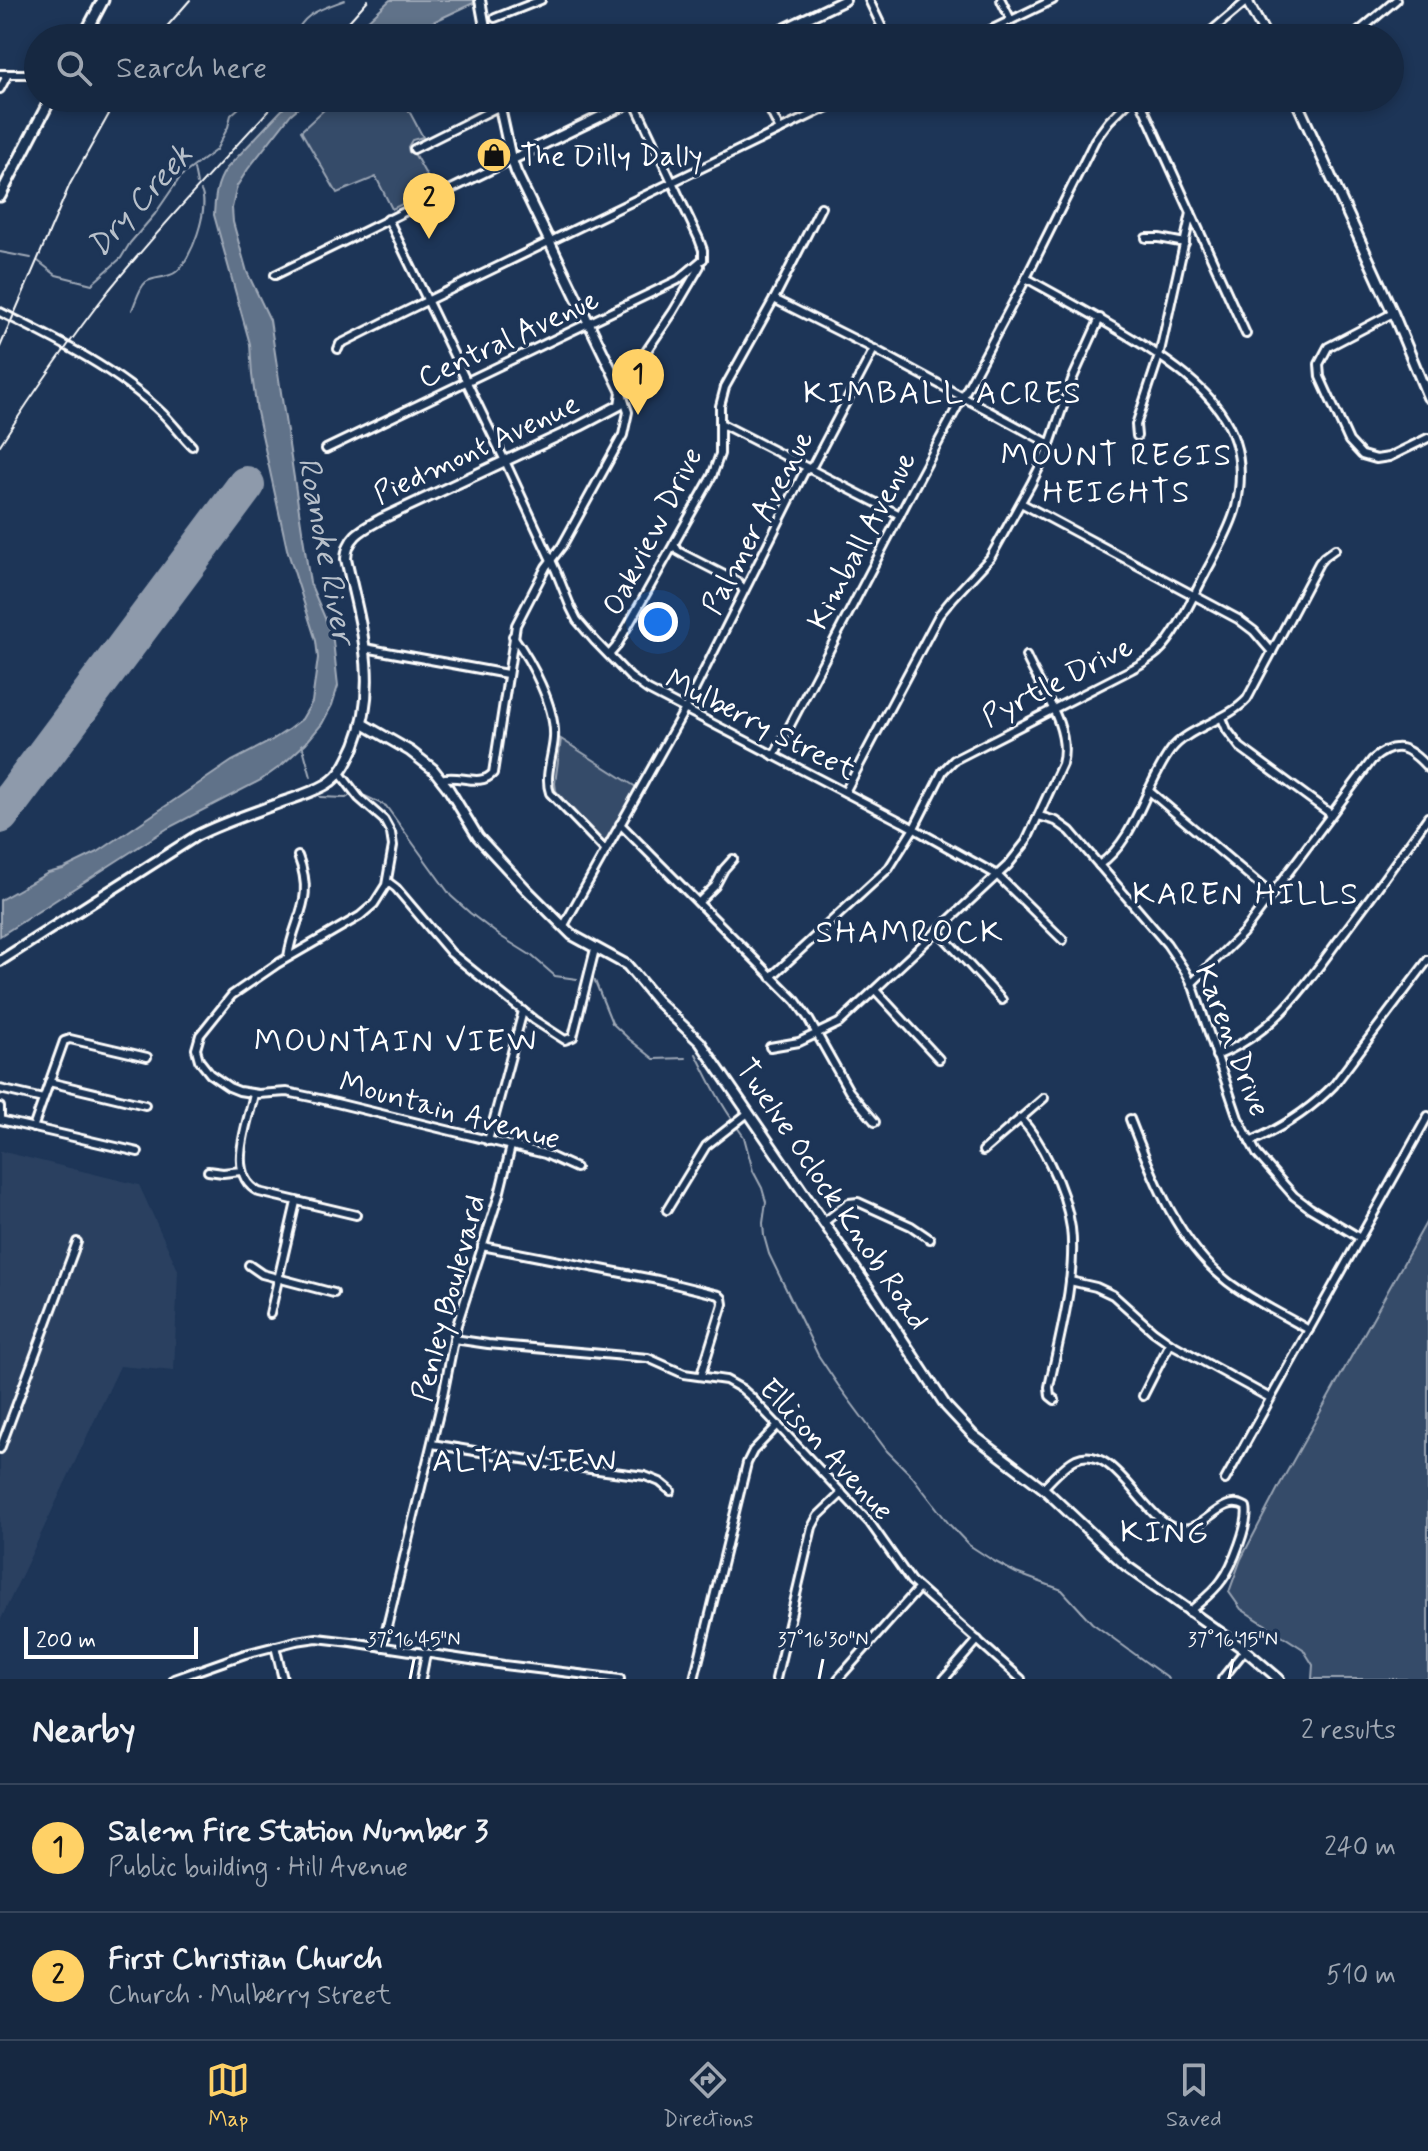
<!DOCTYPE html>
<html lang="en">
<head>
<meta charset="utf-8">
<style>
  :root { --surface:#162841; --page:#23344c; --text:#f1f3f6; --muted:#9ea6b1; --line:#35445a; --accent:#ffd166 }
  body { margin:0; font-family:Mynerve,sans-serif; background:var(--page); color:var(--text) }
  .scale { position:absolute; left:24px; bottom:20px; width:174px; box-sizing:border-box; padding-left:8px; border:4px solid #fff; border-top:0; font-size:22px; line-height:28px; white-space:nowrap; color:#fff; -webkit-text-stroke:6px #1d3557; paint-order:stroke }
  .you { position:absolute; left:658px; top:622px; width:28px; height:28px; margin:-20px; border:6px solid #fff; border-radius:50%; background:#1a73e8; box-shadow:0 0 0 12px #1a73e833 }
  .badge { display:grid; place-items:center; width:52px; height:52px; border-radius:50%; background:var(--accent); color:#111; font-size:26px; font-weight:700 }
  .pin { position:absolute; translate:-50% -66px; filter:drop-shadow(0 2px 4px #0008) }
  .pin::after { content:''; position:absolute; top:42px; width:28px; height:24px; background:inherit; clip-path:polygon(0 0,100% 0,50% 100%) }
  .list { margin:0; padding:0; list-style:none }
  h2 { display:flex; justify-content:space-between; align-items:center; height:104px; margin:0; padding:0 32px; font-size:34px }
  h2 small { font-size:26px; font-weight:400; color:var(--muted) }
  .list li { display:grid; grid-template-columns:52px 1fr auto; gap:24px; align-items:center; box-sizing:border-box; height:128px; padding:0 32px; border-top:2px solid var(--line) }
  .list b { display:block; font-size:30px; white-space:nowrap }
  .list p { margin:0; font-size:26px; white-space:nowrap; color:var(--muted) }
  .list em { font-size:26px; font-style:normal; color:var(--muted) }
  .icon { flex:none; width:44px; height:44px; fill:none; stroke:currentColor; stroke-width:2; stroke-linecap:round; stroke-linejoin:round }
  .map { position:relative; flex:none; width:1428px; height:1679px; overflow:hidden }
  .search { position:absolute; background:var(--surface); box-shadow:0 4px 12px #0003; left:24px; right:24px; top:24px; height:88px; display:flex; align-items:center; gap:20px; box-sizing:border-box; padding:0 28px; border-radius:44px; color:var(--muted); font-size:30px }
  .sheet { height:360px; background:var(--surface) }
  nav { display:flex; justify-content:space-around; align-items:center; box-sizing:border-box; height:112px; border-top:2px solid var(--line); background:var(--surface); font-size:22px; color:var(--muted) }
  nav a { display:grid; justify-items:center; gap:4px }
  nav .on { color:var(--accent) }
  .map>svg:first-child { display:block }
  .built { fill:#2a4161 }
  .green { fill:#364b69; stroke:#9aa5b4; stroke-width:2 }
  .water { fill:#617289; stroke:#a0aab8; stroke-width:2 }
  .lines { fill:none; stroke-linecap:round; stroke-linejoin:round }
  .stream { stroke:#a0aab8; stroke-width:2 }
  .runway { stroke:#8e9aab; stroke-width:38 }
  .minor-casing { stroke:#fff; stroke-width:12 }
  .tertiary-casing { stroke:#fff; stroke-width:14 }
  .secondary-casing { stroke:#fff; stroke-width:15 }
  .minor { stroke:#1d3557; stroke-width:6 }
  .tertiary { stroke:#1d3557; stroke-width:8 }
  .secondary { stroke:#1d3557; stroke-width:9 }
  .rail { stroke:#fff; stroke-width:2 }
  .ticks { fill:none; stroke:#fff; stroke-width:3 }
  .labels { text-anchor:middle; stroke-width:7; stroke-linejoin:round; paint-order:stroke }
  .poi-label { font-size:30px; fill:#fff; stroke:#1d3557; text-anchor:start }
  .street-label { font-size:30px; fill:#fff; stroke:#1d3557 }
  .water-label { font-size:32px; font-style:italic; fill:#b8c0ca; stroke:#1d3557 }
  .neighbourhood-label { font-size:32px; letter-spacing:2px; fill:#fff; stroke:#1d3557 }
  .ticks-label { font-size:20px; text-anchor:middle; fill:#fff; stroke:#1d3557; stroke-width:7; stroke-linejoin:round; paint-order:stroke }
</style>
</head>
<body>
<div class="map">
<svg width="1428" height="1679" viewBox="0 0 1428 1679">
  <rect width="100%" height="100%" fill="#1d3557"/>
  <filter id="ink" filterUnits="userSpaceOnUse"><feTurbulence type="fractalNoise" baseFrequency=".0125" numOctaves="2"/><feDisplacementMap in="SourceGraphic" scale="16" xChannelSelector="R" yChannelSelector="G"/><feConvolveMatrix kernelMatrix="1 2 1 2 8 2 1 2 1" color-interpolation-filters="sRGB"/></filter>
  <g filter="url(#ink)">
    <polygon class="built" points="0,1151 139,1185 178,1270 174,1371 120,1366 0,1621"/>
    <g class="green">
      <polygon points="329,98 425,98 408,109 423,137 412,140 408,147 409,152 415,155 434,189 392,209 376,177 337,193 301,131 327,107"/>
      <polygon points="561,739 636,787 605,843 601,842 556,791 555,783"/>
      <polygon points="1428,1219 1428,1679 1312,1679 1313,1665 1303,1649 1241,1609 1229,1592 1241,1559 1279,1486"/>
    </g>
    <g class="water">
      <polygon points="390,0 480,0 399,38 349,38"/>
      <path d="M293 98H310L291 114 248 169 237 186 232 208 233 222 247 272 270 320 310 583 328 625 333 641 338 686 332 705 322 724 306 743 282 765 261 780 168 828 0 936V900L48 873 63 869 98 852 232 761 269 742 289 729 302 719 312 702 318 658 316 641 287 549 257 412 252 375 250 344 214 215C215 197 216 184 226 169Z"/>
    </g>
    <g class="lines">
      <g class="stream">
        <path d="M294 38C303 12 322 9 345 0"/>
        <polyline points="194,169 197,184"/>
        <polyline points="0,252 31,258"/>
        <polyline points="38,261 56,275 92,284 121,258 130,243 155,214 181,176 216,150 228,127 231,115 250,98"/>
        <path d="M132 310C136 301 139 288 146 282 155 276 167 279 176 272 191 261 210 208 201 191"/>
        <polyline points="302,744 311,777"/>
        <polyline points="365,796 386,806 451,896 470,913 500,936 532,956 555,976 577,979"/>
        <polyline points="320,797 346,798 349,796"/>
        <polyline points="595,981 612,1023 629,1039 654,1059 686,1058"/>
        <path d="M696 1054C708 1077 717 1098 732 1119"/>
        <polyline points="737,1127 744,1137 753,1171 762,1188 766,1202 763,1223 764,1236 769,1254 818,1355 838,1385 887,1451 912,1476 949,1524 969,1545 992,1560 1016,1573 1062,1590 1092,1623 1169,1679"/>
      </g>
      <polyline class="runway" points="0,815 246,485"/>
      <defs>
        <g id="minor">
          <polyline points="869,0 887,38"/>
          <polyline points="1001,0 1011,20"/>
          <polyline points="495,18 541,0"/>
          <polyline points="974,38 1053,0"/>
          <polyline points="1203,38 1247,1"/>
          <polyline points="1351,38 1396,0"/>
          <polyline points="0,74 38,74"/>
          <polyline points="0,89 8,74"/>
          <polyline points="764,98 780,130"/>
          <polyline points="1139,98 1246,334"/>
          <polyline points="634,101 699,239 703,250 703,259"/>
          <polyline points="414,149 500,106"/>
          <polyline points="388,219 505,461 556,571 571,608 577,620 595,641 630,677 648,690 902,822 997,875 1063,940"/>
          <polyline points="1146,238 1159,238 1185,243"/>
          <polyline points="275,275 511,160"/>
          <polyline points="774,299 874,349 1050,444"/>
          <path d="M0 312C57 340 117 369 163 414 173 424 182 436 192 446"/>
          <polyline points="1393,313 1328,347 1319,364 1320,377 1349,441 1362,455 1376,459 1389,457 1428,438"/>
          <polyline points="338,349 340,344 404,312 846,98"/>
          <polyline points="619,385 626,381 673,312 700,266"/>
          <polyline points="720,423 900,515"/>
          <polyline points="1137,436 1136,425 1159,356 1191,213"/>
          <polyline points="326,449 678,280 703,259"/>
          <polyline points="1021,503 1238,619 1254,631 1272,652"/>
          <polyline points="674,544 678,551 685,555 738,582 743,590"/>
          <path d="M513 636C531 661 556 707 554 738 553 755 544 777 550 793L605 850"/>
          <polyline points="365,648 507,674"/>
          <polyline points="609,655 616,647 712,476 720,454 720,406 725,387 774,299 821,207"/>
          <polyline points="1222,718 1227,730 1240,747 1331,814"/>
          <polyline points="774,756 915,486 1022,286 1095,140 1109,121 1132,98"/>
          <polyline points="340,773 359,798 384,820 391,833 393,846 386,885 374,904 360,916 277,964 232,995 200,1035 196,1049 199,1060 210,1074 229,1087 239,1091 258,1094 287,1092 320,1099 545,1154 576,1168"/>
          <path d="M441 779C458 773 480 788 493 773L516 625 546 567 562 546 623 435 628 412 623 397"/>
          <polyline points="1148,790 1272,895"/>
          <polyline points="845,792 939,615 953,598 990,558 1031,484 1048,450 1072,380 1100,318"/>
          <polyline points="1039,816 1056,821 1070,831 1167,944 1185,971 1193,986 1238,1118 1257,1154 1294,1196 1310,1208 1360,1238"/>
          <polyline points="620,824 796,1001 808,1018 849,1091 875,1122"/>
          <path d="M1099 865C1137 839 1144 786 1171 750 1187 728 1227 721 1247 699L1319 563 1324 557 1335 549"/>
          <polyline points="388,882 396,888 451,953 534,1020 565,1040 573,1037 595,949"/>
          <polyline points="699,902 715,886 724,869 733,859"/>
          <polyline points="563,927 685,709 804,472 813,465 874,349"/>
          <polyline points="938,931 1002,1000"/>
          <path d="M288 957C294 915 316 902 298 856"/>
          <path d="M771 977 889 868 914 828 943 771 954 760 1132 669C1141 664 1150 659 1158 652 1179 632 1196 589 1211 563 1220 545 1231 527 1236 507 1255 426 1204 385 1143 345 1105 321 1066 300 1026 278"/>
          <path d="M1191 984 1243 933 1372 760C1396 739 1409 747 1428 768"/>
          <polyline points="875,990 939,1059"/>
          <path d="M770 1047 799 1042 839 1023 1008 865 1026 842 1062 764C1072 728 1040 688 1026 656"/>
          <path d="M1216 1056C1276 1032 1303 988 1340 938 1370 899 1399 858 1428 817"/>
          <polyline points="49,1082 145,1105"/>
          <polyline points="0,1089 43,1099"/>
          <path d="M254 1094C248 1124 225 1175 259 1192L356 1215"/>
          <polyline points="0,1107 0,1119"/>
          <path d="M1020 1118C1033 1132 1042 1147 1050 1164 1060 1184 1068 1206 1071 1228 1077 1277 1059 1339 1049 1387L1050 1396 1055 1400"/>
          <path d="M1130 1119C1153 1178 1177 1242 1228 1282 1253 1301 1282 1314 1309 1330"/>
          <polyline points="0,1120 138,1152"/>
          <polyline points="33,1128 64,1041 70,1039 147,1057"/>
          <polyline points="488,1141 523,1011"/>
          <path d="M1250 1142C1282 1128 1310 1110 1334 1085L1428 960"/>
          <polyline points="983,1151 1044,1098"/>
          <polyline points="208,1171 223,1173 241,1171"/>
          <polyline points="667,1210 706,1146 748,1113"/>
          <polyline points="823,1223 849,1203 858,1202 911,1226 930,1239"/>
          <polyline points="482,1246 658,1280 719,1295 722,1298 723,1304 701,1375"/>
          <polyline points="249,1265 262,1274 334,1293"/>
          <polyline points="1070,1281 1096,1287 1113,1295 1153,1331 1170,1343 1270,1398"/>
          <polyline points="270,1314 296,1202"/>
          <polyline points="454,1339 488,1344 648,1358 684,1374 726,1380 742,1389 751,1397 870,1523 911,1581 1021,1679"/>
          <polyline points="1143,1396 1170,1343"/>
          <polyline points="432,1444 559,1465 645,1476 660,1482 671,1491"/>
          <polyline points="0,1449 77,1242"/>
          <polyline points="1225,1480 1428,1116"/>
          <path d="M1043 1488C1053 1478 1064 1465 1076 1459 1115 1441 1146 1525 1179 1529 1205 1532 1222 1492 1246 1507 1250 1522 1232 1567 1222 1580 1214 1592 1200 1602 1189 1612"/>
          <polyline points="275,1646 283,1679"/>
          <polyline points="382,1647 441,1405 457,1325 499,1195 511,1146"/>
          <polyline points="174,1679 245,1654 296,1641 317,1638 351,1642 504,1665 620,1679"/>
          <polyline points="421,1679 426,1654"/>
          <polyline points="694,1679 747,1463 753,1451 778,1425"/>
          <polyline points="776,1679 812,1527 818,1516 842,1493"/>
          <polyline points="838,1679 918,1589"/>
          <polyline points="944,1679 978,1640"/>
          <polyline points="1222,1679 1245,1650"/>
        </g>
        <g id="tertiary">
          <polyline points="480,0 487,38"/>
          <polyline points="1249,0 1247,1 1267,38"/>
          <polyline points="765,38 845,0"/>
          <polyline points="1295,98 1393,313 1428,397"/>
          <polyline points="511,160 639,98"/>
          <polyline points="363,724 410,751 433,769 448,788 478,837 527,890 572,935 627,965 657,1001 700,1042 874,1296 946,1406 973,1435 1043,1488 1125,1565 1245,1650 1279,1679"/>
          <path d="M0 961 196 836C223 822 253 813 282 802 297 797 313 792 327 784 342 775 348 760 355 745 380 683 360 622 346 559 347 536 363 529 381 519L580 426 620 405 622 392 516 172 510 154 498 98"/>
        </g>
        <g id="secondary">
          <polyline points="83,38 103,0"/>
          <polyline points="0,196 51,98"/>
        </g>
      </defs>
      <use href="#minor" class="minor-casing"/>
      <use href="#tertiary" class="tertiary-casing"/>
      <use href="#secondary" class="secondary-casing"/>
      <use href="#minor" class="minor"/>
      <use href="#tertiary" class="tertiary"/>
      <use href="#secondary" class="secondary"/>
      <g class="rail">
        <polyline points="157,38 190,0"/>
        <polyline points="334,38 368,0"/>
        <polyline points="0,347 70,184 118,98"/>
        <path d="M0 445C34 392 70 340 109 290 163 224 222 161 280 98"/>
      </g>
    </g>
  </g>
  <path class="ticks" d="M410 1679 414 1659M819 1679 823 1659M1229 1679 1233 1659"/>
  <defs>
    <symbol id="shop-disc" viewBox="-11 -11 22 22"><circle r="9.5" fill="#ffd166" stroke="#1d3557"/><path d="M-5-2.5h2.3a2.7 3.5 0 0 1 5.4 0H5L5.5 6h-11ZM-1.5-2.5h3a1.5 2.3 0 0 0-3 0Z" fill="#111"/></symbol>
  </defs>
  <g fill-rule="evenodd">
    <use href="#shop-disc" x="474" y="135" width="40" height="40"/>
  </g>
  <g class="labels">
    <g class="poi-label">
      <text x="520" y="165">The Dilly Dally</text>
    </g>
    <g class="street-label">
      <text transform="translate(508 338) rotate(-25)" y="10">Central Avenue</text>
      <text transform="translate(476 448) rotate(-25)" y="10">Piedmont Avenue</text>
      <text transform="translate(757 522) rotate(-62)" y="10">Palmer Avenue</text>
      <text transform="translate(652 531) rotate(-63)" y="10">Oakview Drive</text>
      <text transform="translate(861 540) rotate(-62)" y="10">Kimball Avenue</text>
      <text transform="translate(1057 681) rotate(-27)" y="10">Pyrtle Drive</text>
      <text transform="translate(761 724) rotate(27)" y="10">Mulberry Street</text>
      <text transform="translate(1233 1040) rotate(69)" y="10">Karen Drive</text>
      <text transform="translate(450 1110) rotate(15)" y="10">Mountain Avenue</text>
      <text transform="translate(833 1194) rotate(56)" y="10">Twelve Oclock Knob Road</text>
      <text transform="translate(448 1298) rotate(-75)" y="10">Penley Boulevard</text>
      <text transform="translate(827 1449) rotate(47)" y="10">Ellison Avenue</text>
    </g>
    <g class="water-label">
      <text transform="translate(139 200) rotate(-48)" y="11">Dry Creek</text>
      <text transform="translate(327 550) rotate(79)" y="11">Roanoke River</text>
    </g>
    <g class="neighbourhood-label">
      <text x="943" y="403">KIMBALL ACRES</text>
      <text x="1117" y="465">MOUNT REGIS<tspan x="1117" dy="37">HEIGHTS</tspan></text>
      <text x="1246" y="904">KAREN HILLS</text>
      <text x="910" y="942">SHAMROCK</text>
      <text x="396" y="1051">MOUNTAIN VIEW</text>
      <text x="525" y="1471">ALTA VIEW</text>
      <text x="1165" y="1542">KING</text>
    </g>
  </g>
  <g class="ticks-label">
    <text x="414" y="1646">37°16'45"N</text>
    <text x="823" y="1646">37°16'30"N</text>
    <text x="1233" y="1646">37°16'15"N</text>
  </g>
</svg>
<div class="scale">200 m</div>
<div class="you"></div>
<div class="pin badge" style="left:638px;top:415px">1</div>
<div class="pin badge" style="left:429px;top:239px">2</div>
<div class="search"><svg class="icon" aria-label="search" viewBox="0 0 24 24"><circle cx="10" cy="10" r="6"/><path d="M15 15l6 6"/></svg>Search here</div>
</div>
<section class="sheet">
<h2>Nearby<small>2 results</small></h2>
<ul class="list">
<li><span class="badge">1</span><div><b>Salem Fire Station Number 3</b><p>Public building · Hill Avenue</p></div><em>240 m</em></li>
<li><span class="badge">2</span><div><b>First Christian Church</b><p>Church · Mulberry Street</p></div><em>510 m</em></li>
</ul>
</section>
<nav>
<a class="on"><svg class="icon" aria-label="map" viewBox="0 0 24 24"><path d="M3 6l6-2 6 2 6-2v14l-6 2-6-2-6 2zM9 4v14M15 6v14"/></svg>Map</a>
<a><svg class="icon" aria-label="directions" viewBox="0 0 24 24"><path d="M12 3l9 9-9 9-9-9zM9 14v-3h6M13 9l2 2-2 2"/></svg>Directions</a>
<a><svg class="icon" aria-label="saved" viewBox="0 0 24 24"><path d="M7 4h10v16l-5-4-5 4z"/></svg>Saved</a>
</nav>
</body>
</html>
